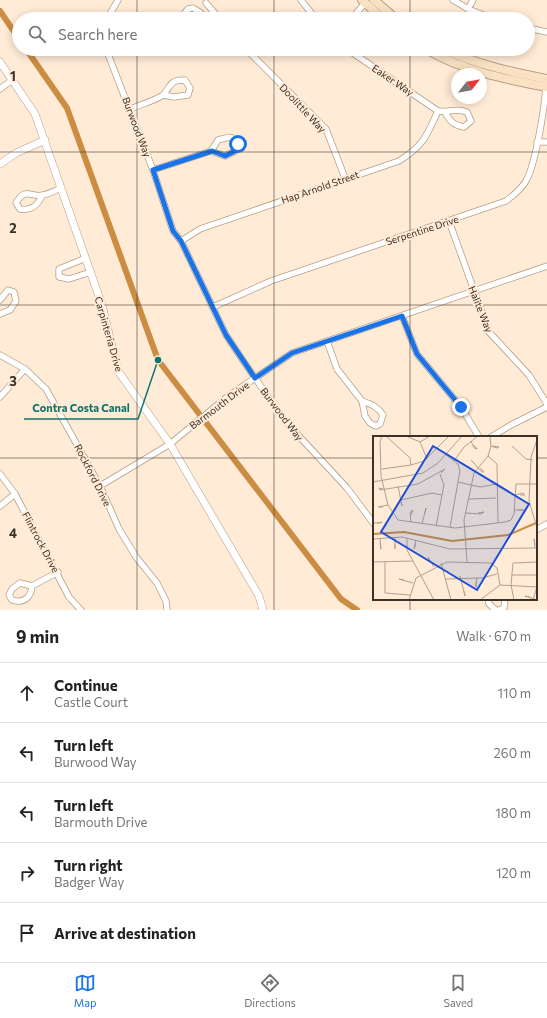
<!DOCTYPE html>
<html lang="en">
<head>
<meta charset="utf-8">
<style>
  :root { --surface:#fff; --page:#f2f2f2; --text:#222; --muted:#767676; --line:#e0e0e0; --accent:#1a73e8 }
  body { margin:0; font-family:Commissioner,sans-serif; background:var(--page); color:var(--text) }
  .compass { position:absolute; left:451px; top:68px; width:36px; height:36px; border-radius:50%; background:var(--surface); box-shadow:0 2px 10px #0003; rotate:59deg }
  .stop { position:absolute; width:12px; height:12px; margin:-9px; border:3px solid #1a73e8; border-radius:50%; background:#fff }
  .stop.end { background:#1a73e8; border-color:#fff; box-shadow:0 1px 4px #0008 }
  .list { margin:0; padding:0; list-style:none }
  h2 { display:flex; justify-content:space-between; align-items:center; height:52px; margin:0; padding:0 16px; font-size:17px }
  h2 small { font-size:13px; font-weight:400; color:var(--muted) }
  .list li { display:grid; grid-template-columns:26px 1fr auto; gap:12px; align-items:center; box-sizing:border-box; height:60px; padding:0 16px; border-top:1px solid var(--line) }
  .list b { display:block; font-size:15px; white-space:nowrap }
  .list p { margin:0; font-size:13px; white-space:nowrap; color:var(--muted) }
  .list em { font-size:13px; font-style:normal; color:var(--muted) }
  .icon { flex:none; width:22px; height:22px; fill:none; stroke:currentColor; stroke-width:2; stroke-linecap:round; stroke-linejoin:round }
  .map { position:relative; flex:none; width:547px; height:610px; overflow:hidden }
  .search { position:absolute; background:var(--surface); box-shadow:0 2px 10px #0003; left:12px; right:12px; top:12px; height:44px; display:flex; align-items:center; gap:10px; box-sizing:border-box; padding:0 14px; border-radius:22px; color:var(--muted); font-size:15px }
  .sheet { height:352px; background:var(--surface) }
  nav { display:flex; justify-content:space-around; align-items:center; box-sizing:border-box; height:56px; border-top:1px solid var(--line); background:var(--surface); font-size:11px; color:var(--muted) }
  nav a { display:grid; justify-items:center; gap:2px }
  nav .on { color:var(--accent) }
  .map>svg:first-child { display:block }
  .lines { fill:none; stroke-linecap:round; stroke-linejoin:round }
  .canal { stroke:#cb8d43; stroke-width:6 }
  .minor-casing { stroke:#b59e85; stroke-width:7 }
  .tertiary-casing { stroke:#b59e85; stroke-width:8 }
  .secondary-casing { stroke:#b59e85; stroke-width:10 }
  .minor { stroke:#fff; stroke-width:5.5 }
  .tertiary { stroke:#fff; stroke-width:7 }
  .secondary { stroke:#fae1c2; stroke-width:8 }
  .route { stroke:#1a73e8; stroke-width:5 }
  .grid { fill:none; stroke:#3b3127; stroke-width:1; stroke-opacity:0.55 }
  .labels { text-anchor:middle; stroke-width:4; stroke-linejoin:round; paint-order:stroke }
  .street-label { font-size:10px; fill:#3b3127; stroke:#ffebd6 }
  .inset-river { fill:none; stroke:#cb8d43; stroke-width:2 }
  .inset-road { fill:none; stroke:#b1a190; stroke-width:1 }
  .view { fill:#1d4ed8; fill-opacity:0.15; stroke:#1d4ed8; stroke-width:2 }
  .inset-edge { fill:none; stroke:#3b3127; stroke-width:2 }
  .grid-label { font-size:13px; text-anchor:middle; font-weight:bold; fill:#3b3127; stroke:#ffebd6; stroke-width:4; stroke-linejoin:round; paint-order:stroke }
  .leader { fill:none; stroke:#0f766e; stroke-width:1.5 }
  .callout-dot { fill:#0f766e; stroke:#ffebd6; stroke-width:1.5 }
  .callout-label { font-size:11px; text-anchor:middle; font-weight:bold; fill:#0f766e; stroke:#ffebd6; stroke-width:4; stroke-linejoin:round; paint-order:stroke }
</style>
</head>
<body>
<div class="map">
<svg width="547" height="610" viewBox="0 0 547 610">
  <rect width="100%" height="100%" fill="#ffebd6"/>
  <g class="lines">
    <g class="canal">
      <polyline points="0,11 19,39"/>
      <polyline points="26,49 67,108 158,360 341,599 357,610"/>
    </g>
    <defs>
      <g id="minor">
        <polyline points="301,0 316,19"/>
        <polyline points="453,0 468,9 494,19"/>
        <polyline points="206,3 220,19"/>
        <polyline points="468,9 473,0"/>
        <polyline points="107,19 118,0"/>
        <polyline points="180,19 188,9 193,8 201,13 200,19"/>
        <polyline points="351,19 366,2"/>
        <polyline points="528,28 547,32"/>
        <polyline points="106,49 153,170 173,231 181,241 226,335 244,362 285,421 347,488 374,524"/>
        <polyline points="246,49 326,129 345,178"/>
        <path d="M347 49 438 111C449 113 456 107 467 112L471 121 464 127C454 125 450 122 445 112"/>
        <polyline points="0,89 12,80"/>
        <path d="M131 109C139 105 157 100 163 95 172 86 168 80 185 80L190 88 188 95 174 97 163 95"/>
        <polyline points="537,142 547,142"/>
        <path d="M153 170 211 151 225 156 235 151 238 144C234 134 227 138 218 140L211 151"/>
        <path d="M42 196C37 206 31 211 20 209L16 203C26 186 30 198 43 195 49 194 56 190 61 188"/>
        <polyline points="449,221 489,332 529,375 547,404"/>
        <path d="M181 241 200 229 399 161C424 145 426 137 438 111"/>
        <polyline points="86,258 59,269 59,277 69,279 91,272"/>
        <polyline points="0,300 8,290 14,292 16,301 10,310 0,314"/>
        <path d="M213 307 271 281 506 201C514 195 523 188 527 179 536 161 545 106 546 85"/>
        <polyline points="402,316 417,354 461,407 479,437"/>
        <path d="M327 341 337 369 362 401 365 416 370 423 376 426 380 424 383 415C378 407 371 404 362 401"/>
        <polyline points="0,355 25,369 46,389 100,486 119,529 136,557 157,583 166,601 167,610"/>
        <polyline points="0,397 25,369"/>
        <polyline points="491,437 511,425 547,407"/>
        <polyline points="0,474 15,494 69,597 81,610"/>
        <polyline points="100,486 170,444 227,397 292,353 547,266"/>
        <polyline points="0,506 15,494"/>
        <polyline points="536,530 547,524"/>
        <path d="M32 586C31 597 24 604 12 600L9 595 12 589 20 583 32 586 58 572"/>
        <polyline points="488,599 489,604 496,610"/>
        <polyline points="499,610 504,608 505,599"/>
      </g>
      <g id="tertiary">
        <polyline points="0,62 35,114 102,305 118,371 170,444 259,596 263,610"/>
        <polyline points="0,164 16,153 45,140"/>
      </g>
      <g id="secondary">
        <polyline points="362,0 383,19"/>
        <polyline points="374,0 396,19"/>
        <path d="M426 49C463 71 505 79 547 87"/>
        <path d="M443 49C476 64 511 72 547 79"/>
      </g>
    </defs>
    <use href="#minor" class="minor-casing"/>
    <use href="#tertiary" class="tertiary-casing"/>
    <use href="#secondary" class="secondary-casing"/>
    <use href="#minor" class="minor"/>
    <use href="#tertiary" class="tertiary"/>
    <use href="#secondary" class="secondary"/>
  </g>
  <g class="lines">
    <polyline class="route" points="238,144 235,151 225,156 212,151 153,170 173,231 181,241 226,335 255,378 292,353 402,316 417,354 461,407"/>
  </g>
  <path class="grid" d="M137 0V19M274 0V19M410 0V19M137 49V610M274 49V610M410 49V437M0 152H547M0 305H547M0 458H374M536 458H547M410 599V610"/>
  <g class="labels">
    <g class="street-label">
      <text transform="translate(393 80) rotate(34)" y="4">Eaker Way</text>
      <text transform="translate(303 108) rotate(47)" y="4">Doolittle Way</text>
      <text transform="translate(137 127) rotate(69)" y="4">Burwood Way</text>
      <text transform="translate(320 187) rotate(-19)" y="4">Hap Arnold Street</text>
      <text transform="translate(422 230) rotate(-18)" y="4">Serpentine Drive</text>
      <text transform="translate(481 309) rotate(68)" y="4">Halite Way</text>
      <text transform="translate(109 334) rotate(74)" y="4">Carpinteria Drive</text>
      <text transform="translate(219 405) rotate(-37)" y="4">Barmouth Drive</text>
      <text transform="translate(282 414) rotate(53)" y="4">Burwood Way</text>
      <text transform="translate(93 475) rotate(63)" y="4">Rockford Drive</text>
      <text transform="translate(41 542) rotate(62)" y="4">Flintrock Drive</text>
    </g>
  </g>
  <g transform="translate(373 436)">
    <rect width="164" height="164" fill="#ffebd6"/>
    <path class="inset-river" d="M0 98 31 96 79 105 135 99 163 87"/>
    <path class="inset-road" d="M9 0 7 6 8 40 15 69 25 84 82 92 132 86 138 84 141 78 143 48H164M13 0 37 22 38 29M33 0 47 6 57 0M164 4 158 21 156 65 164 92M98 5 101 12 104 13 101 9M47 6 54 23M118 10 124 12 126 11 120 10M139 10 153 23 160 24M72 18 85 28 87 35 77 91M115 20 124 28 125 87M81 25 91 11 105 0M102 28 98 24 109 36H111L107 32M9 33 38 29 51 25 76 0M0 46 50 37 65 27 89 0M85 46 107 51 124 48M25 50 29 70 28 66M10 53 6 52 7 54 45 48 72 33 68 37M142 59 150 57 152 59H147M96 63 123 62M28 64 59 57 69 59M10 71H5L15 69M141 74H151H146M93 77 108 78 111 76 105 77M38 86 37 76 40 74 38 79M0 87H7L9 86 4 87M49 88 53 72 52 77M63 90 71 49 67 38M22 102V113V108M34 102V114L61 164M0 103 29 101 77 113 164 112M7 103 8 113 7 107M43 108 41 113 43 104M162 109 161 103 162 112M0 126 40 125M12 126V157L37 159M57 126 55 121 61 131M94 126 91 84 101 37 115 20 118 10 117 0M68 127 78 164M139 139H164M87 140 92 160 91 155M73 143 109 142 124 138M31 144 26 143 40 147M103 146V151L104 141M157 161 152 160 164 164M36 164 43 142 74 126 118 127 124 132 127 149M107 164 127 149 164 151M141 164 138 149 140 127 164 126M160 164 164 151"/>
    <path class="view" d="M60 10 156 68 104 154 8 96Z"/>
    <rect width="164" height="164" class="inset-edge"/>
  </g>
  <g class="grid-label">
    <text x="13" y="81">1</text>
    <text x="13" y="233">2</text>
    <text x="13" y="386">3</text>
    <text x="13" y="538">4</text>
  </g>
  <path class="leader" d="M158 360L138 419H24"/>
  <circle class="callout-dot" cx="158" cy="360" r="4"/>
  <g class="callout-label">
    <text x="81" y="412">Contra Costa Canal</text>
  </g>
</svg>
<svg class="compass" viewBox="-18 -18 36 36"><path d="M0-13l5 13h-10z" fill="#e53935"/><path d="M0 13l5-13h-10z" fill="#767676"/></svg>
<div class="stop" style="left:238px;top:144px"></div>
<div class="stop end" style="left:461px;top:407px"></div>
<div class="search"><svg class="icon" aria-label="search" viewBox="0 0 24 24"><circle cx="10" cy="10" r="6"/><path d="M15 15l6 6"/></svg>Search here</div>
</div>
<section class="sheet">
<h2>9 min<small>Walk · 670 m</small></h2>
<ul class="list">
<li><svg class="icon" aria-label="ahead" viewBox="0 0 24 24"><path d="M12 20V5M6 11l6-6 6 6"/></svg><div><b>Continue</b><p>Castle Court</p></div><em>110 m</em></li>
<li><svg class="icon" aria-label="left" viewBox="0 0 24 24"><path d="M17 20v-9H6M10 6l-5 5 5 5"/></svg><div><b>Turn left</b><p>Burwood Way</p></div><em>260 m</em></li>
<li><svg class="icon" aria-label="left" viewBox="0 0 24 24"><path d="M17 20v-9H6M10 6l-5 5 5 5"/></svg><div><b>Turn left</b><p>Barmouth Drive</p></div><em>180 m</em></li>
<li><svg class="icon" aria-label="right" viewBox="0 0 24 24"><path d="M7 20v-9h11M14 6l5 5-5 5"/></svg><div><b>Turn right</b><p>Badger Way</p></div><em>120 m</em></li>
<li><svg class="icon" aria-label="arrive" viewBox="0 0 24 24"><path d="M6 21V4h12l-3 4 3 4H6"/></svg><div><b>Arrive at destination</b></div></li>
</ul>
</section>
<nav>
<a class="on"><svg class="icon" aria-label="map" viewBox="0 0 24 24"><path d="M3 6l6-2 6 2 6-2v14l-6 2-6-2-6 2zM9 4v14M15 6v14"/></svg>Map</a>
<a><svg class="icon" aria-label="directions" viewBox="0 0 24 24"><path d="M12 3l9 9-9 9-9-9zM9 14v-3h6M13 9l2 2-2 2"/></svg>Directions</a>
<a><svg class="icon" aria-label="saved" viewBox="0 0 24 24"><path d="M7 4h10v16l-5-4-5 4z"/></svg>Saved</a>
</nav>
</body>
</html>
